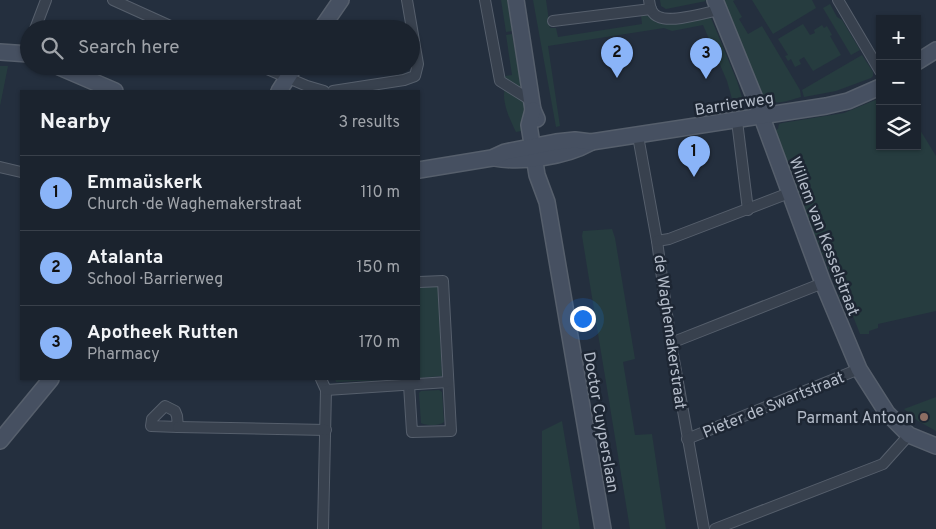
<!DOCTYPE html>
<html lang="en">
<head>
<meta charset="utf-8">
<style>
  :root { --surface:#1b232e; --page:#282f3a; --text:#f1f3f6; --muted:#a0a4aa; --line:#39404a; --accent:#8ab4f8 }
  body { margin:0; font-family:Overpass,sans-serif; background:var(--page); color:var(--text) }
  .controls { position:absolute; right:15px; top:15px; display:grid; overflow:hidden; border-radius:0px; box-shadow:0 1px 4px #0004 }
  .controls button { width:45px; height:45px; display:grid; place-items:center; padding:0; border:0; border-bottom:1px solid var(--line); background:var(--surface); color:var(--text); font:25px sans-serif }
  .you { position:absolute; left:582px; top:318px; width:18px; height:18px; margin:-12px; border:4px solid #fff; border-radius:50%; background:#1a73e8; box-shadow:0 0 0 8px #1a73e833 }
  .badge { display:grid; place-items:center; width:32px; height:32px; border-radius:50%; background:var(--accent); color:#111; font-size:16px; font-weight:700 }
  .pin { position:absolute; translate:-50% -41px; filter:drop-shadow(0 1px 2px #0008) }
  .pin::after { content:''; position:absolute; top:26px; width:18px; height:15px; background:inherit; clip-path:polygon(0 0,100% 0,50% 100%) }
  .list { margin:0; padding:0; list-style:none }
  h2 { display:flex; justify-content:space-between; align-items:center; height:65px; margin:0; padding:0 20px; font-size:21px }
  h2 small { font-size:16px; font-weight:400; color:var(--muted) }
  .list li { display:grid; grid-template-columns:32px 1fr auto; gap:15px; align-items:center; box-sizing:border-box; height:75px; padding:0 20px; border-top:1px solid var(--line) }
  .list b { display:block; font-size:19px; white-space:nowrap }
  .list p { margin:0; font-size:16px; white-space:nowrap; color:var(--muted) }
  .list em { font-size:16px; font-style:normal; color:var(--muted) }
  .icon { flex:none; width:28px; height:28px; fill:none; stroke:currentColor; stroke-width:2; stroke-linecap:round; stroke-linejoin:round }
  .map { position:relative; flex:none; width:936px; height:529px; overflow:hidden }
  .search { position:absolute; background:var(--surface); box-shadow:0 1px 4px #0004; left:20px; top:20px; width:400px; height:55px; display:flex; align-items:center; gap:12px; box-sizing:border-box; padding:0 18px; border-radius:28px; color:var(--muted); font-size:19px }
  .panel { position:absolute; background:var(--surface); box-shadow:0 1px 4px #0004; left:20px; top:90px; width:400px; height:290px; border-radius:0px }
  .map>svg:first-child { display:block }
  .green { fill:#263c3f }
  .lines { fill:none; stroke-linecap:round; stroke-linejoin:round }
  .street-casing { stroke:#565f6c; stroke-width:12 }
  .secondary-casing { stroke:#565f6c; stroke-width:18 }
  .street { stroke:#38414e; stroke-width:10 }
  .secondary { stroke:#465061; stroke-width:15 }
  .education-dot { fill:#8d6e63; stroke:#1d2633; stroke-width:2 }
  .labels { text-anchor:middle; stroke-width:5; stroke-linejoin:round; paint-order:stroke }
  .street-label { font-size:16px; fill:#b4bcc9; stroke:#1d2633 }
  .poi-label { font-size:16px; fill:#b4bcc9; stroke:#1d2633; text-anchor:end }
</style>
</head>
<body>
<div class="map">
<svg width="936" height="529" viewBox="0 0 936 529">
  <rect width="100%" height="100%" fill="#242f3e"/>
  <g class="green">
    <polygon points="501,0 507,0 512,31 506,32"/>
    <polygon points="533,0 546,0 550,28 556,28 558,37 642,24 641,15 645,14 655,21 709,13 737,81 744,104 739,107 734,106 727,81 703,25 672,31 664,28 548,46 560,126 556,127"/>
    <polygon points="660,0 705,0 706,1 666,9 661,6"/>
    <path d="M720 0H735L733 1 742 17 739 19 748 34 762 26 800 90 801 97C790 100 772 108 765 96L760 98Z"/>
    <polygon points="752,0 812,0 816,8 773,34"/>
    <polygon points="830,4 837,17 842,20 860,50 851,55 823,8"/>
    <polygon points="803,24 810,35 815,33 814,30 822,25 824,28 827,26 832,35 830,36 841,55 813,71 804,57 799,60 801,64 795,67 791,59 788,61 785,56 788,55 778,39"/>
    <polygon points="512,34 518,69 523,74 525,92 505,79 505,76 512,75 506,35"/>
    <polygon points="862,55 873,72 873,76 871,78 836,91 804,97 802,90"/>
    <polygon points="0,66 8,66 0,106"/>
    <path d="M505 88 522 100 524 103 527 130 516 132C510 120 501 101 505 88Z"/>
    <polygon points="880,98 880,146 917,146 917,125 936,156 936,311 878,324 878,328 869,331 869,334 860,334 851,311 846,313 773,131 778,129 779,124 782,123 844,113"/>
    <polygon points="612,229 615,238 635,359 623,362 635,435 652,434 666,529 630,529 582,236 583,231"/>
    <polygon points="438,285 442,376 419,378 419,286"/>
    <polygon points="335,379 405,379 336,382"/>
    <path d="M439 390 442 392 444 422C439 426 427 426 421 423L419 393 421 391Z"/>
    <polygon points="936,397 936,431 918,421 904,409"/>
    <polygon points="562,421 580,529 542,529 542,431"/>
  </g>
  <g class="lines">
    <defs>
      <g id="street">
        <polyline points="113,0 177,29"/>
        <polyline points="485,0 500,81 532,101"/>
        <path d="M649 0C650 7 651 14 659 17 672 23 704 13 719 10"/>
        <polyline points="838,0 880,71"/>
        <polyline points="553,21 651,9"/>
        <polyline points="35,29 46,0"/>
        <polyline points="260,66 307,86 324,91"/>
        <polyline points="333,91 404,80 415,76 418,64 407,0"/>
        <polyline points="737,121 748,210"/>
        <polyline points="638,136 657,241 671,343 704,529"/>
        <polyline points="0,167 21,172"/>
        <polyline points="657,241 669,239 789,193"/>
        <polyline points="671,343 823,283"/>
        <polyline points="321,379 326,390 323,529"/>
        <polyline points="409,385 412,432 451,431 443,281 419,282"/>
        <polyline points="326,390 448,382"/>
        <polygon points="165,406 175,411 177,416 178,427 151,426 152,419"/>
        <polyline points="178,427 326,430"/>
        <polyline points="687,439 859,369"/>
        <polyline points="715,529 883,464 909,435"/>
      </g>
      <g id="secondary">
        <polyline points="516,0 533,110 537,119"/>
        <polyline points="715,0 756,101 823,283 859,369 887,413 909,435 936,446"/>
        <polyline points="321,29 341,0"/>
        <polyline points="0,52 29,54"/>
        <polyline points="917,62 936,50"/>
        <polyline points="57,66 115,91"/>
        <polyline points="279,91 295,66"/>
        <polyline points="533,110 529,125 537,175 547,202 603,529"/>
        <path d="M494 158C522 163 565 157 590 143"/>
        <polyline points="419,170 492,158 505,152 556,142 575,140 591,142 826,106 848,101 880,87"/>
        <polyline points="0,441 51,379"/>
      </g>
    </defs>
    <use href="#street" class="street-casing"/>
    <use href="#secondary" class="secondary-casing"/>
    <use href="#street" class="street"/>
    <use href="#secondary" class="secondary"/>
  </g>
  <circle class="education-dot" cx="924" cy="417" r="5"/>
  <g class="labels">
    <g class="street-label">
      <text transform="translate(734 103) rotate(-9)" y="6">Barrierweg</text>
      <text transform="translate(825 236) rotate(69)" y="6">Willem van Kesselstraat</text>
      <text transform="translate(671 332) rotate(82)" y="6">de Waghemakerstraat</text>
      <text transform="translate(773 404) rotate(-22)" y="6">Pieter de Swartstraat</text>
      <text transform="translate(602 422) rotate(80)" y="6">Doctor Cuyperslaan</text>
    </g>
    <g class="poi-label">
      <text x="914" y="423">Parmant Antoon</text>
    </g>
  </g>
</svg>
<div class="controls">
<button>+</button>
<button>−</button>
<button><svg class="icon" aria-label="layers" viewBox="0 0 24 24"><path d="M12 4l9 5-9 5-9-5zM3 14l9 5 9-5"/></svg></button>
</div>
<div class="you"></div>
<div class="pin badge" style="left:694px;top:177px">1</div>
<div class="pin badge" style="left:617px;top:78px">2</div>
<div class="pin badge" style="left:706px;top:79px">3</div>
<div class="search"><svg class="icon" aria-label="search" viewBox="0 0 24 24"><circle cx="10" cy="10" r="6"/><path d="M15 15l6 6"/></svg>Search here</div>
<section class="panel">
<h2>Nearby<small>3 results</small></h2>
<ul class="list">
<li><span class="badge">1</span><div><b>Emmaüskerk</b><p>Church · de Waghemakerstraat</p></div><em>110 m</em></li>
<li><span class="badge">2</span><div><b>Atalanta</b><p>School · Barrierweg</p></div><em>150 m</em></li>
<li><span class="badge">3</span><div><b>Apotheek Rutten</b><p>Pharmacy</p></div><em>170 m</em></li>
</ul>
</section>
</div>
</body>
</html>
